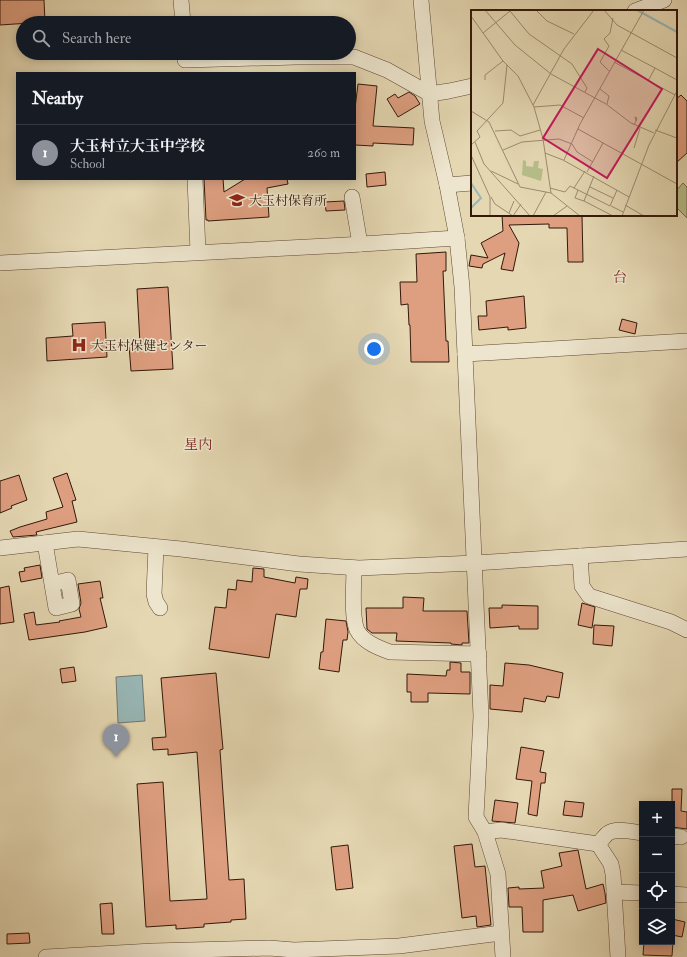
<!DOCTYPE html>
<html lang="en">
<head>
<meta charset="utf-8">
<style>
  :root { --surface:#171b24; --page:#20242c; --text:#f1f3f6; --muted:#9ea1a6; --line:#363941; --accent:#8c9099 }
  body { margin:0; font-family:"IM FELL Double Pica","Noto Serif JP",serif; background:var(--page); color:var(--text) }
  .controls { position:absolute; right:12px; bottom:12px; display:grid; overflow:hidden; border-radius:0px; box-shadow:0 2px 10px #0003 }
  .controls button { width:36px; height:36px; display:grid; place-items:center; padding:0; border:0; border-bottom:1px solid var(--line); background:var(--surface); color:var(--text); font:20px sans-serif }
  .you { position:absolute; left:374px; top:349px; width:14px; height:14px; margin:-10px; border:3px solid #fff; border-radius:50%; background:#1a73e8; box-shadow:0 0 0 6px #1a73e833 }
  .badge { display:grid; place-items:center; width:26px; height:26px; border-radius:50%; background:var(--accent); color:#fff; font-size:13px; font-weight:700 }
  .pin { position:absolute; translate:-50% -33px; filter:drop-shadow(0 1px 2px #0008) }
  .pin::after { content:''; position:absolute; top:21px; width:14px; height:12px; background:inherit; clip-path:polygon(0 0,100% 0,50% 100%) }
  .list { margin:0; padding:0; list-style:none }
  h2 { display:flex; justify-content:space-between; align-items:center; height:52px; margin:0; padding:0 16px; font-size:17px }
  h2 small { font-size:13px; font-weight:400; color:var(--muted) }
  .list li { display:grid; grid-template-columns:26px 1fr auto; gap:12px; align-items:center; box-sizing:border-box; height:56px; padding:0 16px; border-top:1px solid var(--line) }
  .list b { display:block; font-size:15px; white-space:nowrap }
  .list p { margin:0; font-size:13px; white-space:nowrap; color:var(--muted) }
  .list em { font-size:13px; font-style:normal; color:var(--muted) }
  .icon { flex:none; width:22px; height:22px; fill:none; stroke:currentColor; stroke-width:2; stroke-linecap:round; stroke-linejoin:round }
  .map { position:relative; flex:none; width:687px; height:957px; overflow:hidden }
  .search { position:absolute; background:var(--surface); box-shadow:0 2px 10px #0003; left:16px; top:16px; width:340px; height:44px; display:flex; align-items:center; gap:10px; box-sizing:border-box; padding:0 14px; border-radius:22px; color:var(--muted); font-size:15px }
  .panel { position:absolute; background:var(--surface); box-shadow:0 2px 10px #0003; left:16px; top:72px; width:340px; height:108px; border-radius:0px }
  .map>svg:first-child { display:block }
  .green { fill:#b6be8a; stroke:#746a4a }
  .water { fill:#98b7b6; stroke:#707771 }
  .building { fill:#de9f80; stroke:#331709 }
  .lines { fill:none; stroke-linecap:round; stroke-linejoin:round }
  .minor-casing { stroke:#5f4733; stroke-width:16 }
  .minor { stroke:#ede5cd; stroke-width:15 }
  .labels { text-anchor:middle; stroke-width:3; stroke-linejoin:round; paint-order:stroke }
  .poi-label { font-size:13px; fill:#331709; stroke:#ede5cd; text-anchor:start }
  .neighbourhood-label { font-size:14px; fill:#7a1f14; stroke:#ede5cd }
  .inset-river { fill:none; stroke:#98b7b6; stroke-width:2 }
  .inset-road { fill:none; stroke:#9d8a6e; stroke-width:1 }
  .view { fill:#c2185b; fill-opacity:0.15; stroke:#c2185b; stroke-width:2 }
  .inset-edge { fill:none; stroke:#331709; stroke-width:2 }
</style>
</head>
<body>
<div class="map">
<svg width="687" height="957" viewBox="0 0 687 957">
  <rect width="100%" height="100%" fill="#e4d7b2"/>
  <filter id="stains"><feTurbulence type="fractalNoise" baseFrequency=".005" numOctaves="4"/><feColorMatrix values="0 0 0 0 .2 0 0 0 0 .09 0 0 0 0 .02 0 0 0 .5 -.17"/></filter>
  <radialGradient id="worn" r=".72"><stop offset=".6" stop-color="#630" stop-opacity="0"/><stop offset="1" stop-color="#630" stop-opacity=".3"/></radialGradient>
  <polygon class="green" points="683,183 687,187 687,218 676,207 676,191"/>
  <polygon class="water" points="142,675 145,721 118,723 116,677"/>
  <g class="building">
    <polygon points="0,0 44,0 45,22 0,25"/>
    <polygon points="358,84 377,86 373,126 414,128 413,145 373,143 373,146 355,145 355,108"/>
    <polygon points="409,92 415,96 420,104 398,117 387,99 395,94 398,98"/>
    <polygon points="681,95 687,101 687,153 676,163 676,99"/>
    <polygon points="385,172 386,185 367,187 366,174"/>
    <polygon points="204,179 223,179 224,192 245,179 287,179 288,184 267,188 269,217 208,221 208,220 206,220"/>
    <polygon points="344,201 345,210 326,211 325,202"/>
    <polygon points="502,215 582,215 583,262 568,262 567,228 549,228 549,224 509,225 519,243 513,271 501,269 505,253 483,264 482,268 469,266 471,255 488,258 481,243 503,231"/>
    <polygon points="446,252 446,271 443,271 446,341 448,341 449,362 411,362 410,325 409,325 408,304 401,305 400,282 417,282 416,254"/>
    <polygon points="168,287 173,369 131,371 129,345 140,344 137,289"/>
    <polygon points="524,296 526,328 508,330 508,327 479,330 478,316 487,316 486,301"/>
    <polygon points="622,319 637,323 635,334 619,330"/>
    <polygon points="105,322 107,357 47,361 46,338 73,336 72,324"/>
    <polygon points="67,473 76,500 72,501 77,522 36,532 37,535 13,537 10,531 20,527 47,519 46,512 63,507 53,478"/>
    <polygon points="19,475 27,500 11,506 12,508 0,513 0,481"/>
    <polygon points="40,565 42,578 21,582 19,572 25,571 24,568"/>
    <polygon points="253,568 264,569 264,577 295,583 296,577 308,579 307,589 300,589 296,617 276,614 269,658 209,649 215,607 226,608 228,589 236,590 237,580 252,582"/>
    <polygon points="100,581 103,598 100,598 107,627 85,632 29,640 24,614 34,612 36,625 60,622 59,621 81,617 79,609 81,603 78,584"/>
    <polygon points="9,586 14,622 0,624 0,588"/>
    <polygon points="403,597 424,598 423,611 467,611 469,643 462,643 462,645 451,644 451,643 396,641 397,633 372,633 367,629 366,608 403,608"/>
    <polygon points="582,603 595,607 592,628 578,625"/>
    <polygon points="502,605 538,606 538,629 519,629 519,626 490,628 489,608 502,608"/>
    <polygon points="326,619 346,621 348,632 347,640 343,640 339,672 319,669 321,652 323,652"/>
    <polygon points="594,625 614,626 612,646 593,644"/>
    <polygon points="450,662 461,663 461,672 470,672 470,694 428,693 428,702 411,702 411,692 407,692 407,674 446,676 447,670 450,670"/>
    <polygon points="505,663 529,665 563,673 559,698 547,696 545,702 524,698 522,712 490,709 490,685 503,686"/>
    <polygon points="74,667 76,681 62,683 60,669"/>
    <polygon points="216,673 223,749 220,750 229,880 244,879 246,919 231,920 231,922 204,924 204,927 176,929 176,925 146,927 137,784 163,782 170,901 207,899 197,752 168,755 168,749 153,750 152,738 166,737 161,678"/>
    <polygon points="521,747 544,751 540,772 546,773 545,783 541,783 537,816 528,814 532,781 516,779"/>
    <polygon points="672,789 682,789 681,811 687,812 687,829 672,827"/>
    <polygon points="495,800 518,803 515,823 492,821"/>
    <polygon points="565,801 584,803 582,817 563,815"/>
    <polygon points="472,844 475,867 485,866 491,925 477,927 476,916 462,918 454,846"/>
    <polygon points="348,845 353,888 336,890 331,847"/>
    <polygon points="578,850 586,889 603,884 605,893 606,903 578,911 573,895 543,900 543,932 523,932 522,907 509,907 508,888 519,887 519,889 544,888 541,871 562,866 559,853"/>
    <polygon points="112,903 114,934 102,934 100,904"/>
    <polygon points="672,919 685,922 682,937 672,935"/>
    <polygon points="29,933 30,943 7,944 7,934"/>
    <polygon points="644,942 673,942 672,956 643,955"/>
  </g>
  <g class="lines">
    <defs>
      <g id="minor">
        <polyline points="181,0 183,23"/>
        <polyline points="421,0 432,121 447,185 457,238 462,287 481,716 476,817 485,832 498,874 503,957"/>
        <polyline points="635,11 664,0"/>
        <polyline points="185,60 296,57 354,57 387,70 430,94 449,91 472,86"/>
        <polyline points="195,179 198,252"/>
        <polyline points="447,185 472,183"/>
        <polyline points="352,197 360,244"/>
        <polyline points="0,263 346,245 457,238"/>
        <polyline points="465,354 687,341"/>
        <polyline points="45,543 56,608 72,604 68,580 52,584"/>
        <polyline points="156,547 154,594 156,602 160,608"/>
        <polyline points="0,548 78,539 181,549 299,564 359,568 475,563 687,549"/>
        <polyline points="580,556 582,586 589,596 671,622 687,630"/>
        <path d="M354 568C354 584 351 616 357 630 363 642 379 648 390 652L479 654"/>
        <polyline points="485,832 501,830 598,844 611,864 613,874 618,957"/>
        <polyline points="672,836 681,837"/>
        <path d="M598 844C601 841 604 837 607 834 616 827 632 832 642 833"/>
        <polyline points="614,892 642,893"/>
        <polyline points="672,894 686,895"/>
        <polyline points="46,957 153,951 269,948 294,950 399,946 501,933"/>
      </g>
    </defs>
    <use href="#minor" class="minor-casing"/>
    <use href="#minor" class="minor"/>
  </g>
  <defs>
    <symbol id="school-bare" viewBox="-9 -9 18 18"><path d="M0-5L7-2L0 1L-7-2ZM-4 1L0 2.5L4 1V4Q0 6-4 4Z" fill="#8f2418" stroke="#ede5cd" stroke-width="2.5" paint-order="stroke"/></symbol>
    <symbol id="hospital-bare" viewBox="-9 -9 18 18"><path d="M-5-5h3v3.5h4V-5h3V5h-3V1.5h-4V5h-3Z" fill="#8f2418" stroke="#ede5cd" stroke-width="2.5" paint-order="stroke"/></symbol>
  </defs>
  <g fill-rule="evenodd">
    <use href="#school-bare" x="226" y="189" width="22" height="22"/>
    <use href="#hospital-bare" x="68" y="334" width="22" height="22"/>
  </g>
  <g class="labels">
    <g class="poi-label">
      <text x="249" y="205">大玉村保育所</text>
      <text x="91" y="350">大玉村保健センター</text>
    </g>
    <g class="neighbourhood-label">
      <text x="620" y="282">台</text>
      <text x="198" y="449">星内</text>
    </g>
  </g>
  <g transform="translate(471 10)">
    <rect width="206" height="206" fill="#e4d7b2"/>
    <path d="M52 150 55 151V156L62 157 63 151H68L67 158 72 159 70 171 51 165Z" fill="#b6be8a"/>
    <path class="inset-river" d="M166 0 206 22M0 173 10 188 0 198"/>
    <path class="inset-road" d="M14 0 44 35 80 64 135 94 160 113 183 123M65 0 76 11 103 24M133 0 146 15 206 48M39 1 58 24 101 54 116 78 114 82M0 6 32 51 47 66 63 97 72 129 80 183 109 206M12 23 39 1M150 40 184 58M143 52 204 85M139 62 129 52 138 36 133 29 139 23 142 8M14 70V65L32 51M177 71 184 58 206 70M129 79 138 86 136 94M62 95 93 39 123 0M63 97 89 95 113 108M0 101 18 112 49 177 80 183M163 115 165 111 166 108 164 107 165 111M107 119 206 174M184 120 206 128M24 121 40 120 49 126 69 120M4 132 13 154 59 206M0 135 9 127 6 121 32 93 36 55M163 138 169 118M32 140 51 132 88 129 101 134 106 142 122 152M74 143 92 150 158 187M0 145 19 187V206M93 150 109 114 173 0M20 161 47 174M116 162 132 133M123 166 113 191 142 206M119 177 142 188M79 178 94 182 99 176 139 196 146 180M103 178 114 161M107 180 104 188 113 191M20 187 24 194 42 206 50 194M154 195 173 206M140 196 152 202M38 203 43 191M62 206 75 182M82 206 96 196M151 206 178 135 206 81"/>
    <path class="view" d="M127 39 191 79 136 168 72 128Z"/>
    <rect width="206" height="206" class="inset-edge"/>
  </g>
  <rect width="100%" height="100%" filter="url(#stains)"/>
  <rect width="100%" height="100%" fill="url(#worn)"/>
</svg>
<div class="controls">
<button>+</button>
<button>−</button>
<button><svg class="icon" aria-label="locate" viewBox="0 0 24 24"><circle cx="12" cy="12" r="6"/><path d="M12 2v4M12 18v4M2 12h4M18 12h4"/></svg></button>
<button><svg class="icon" aria-label="layers" viewBox="0 0 24 24"><path d="M12 4l9 5-9 5-9-5zM3 14l9 5 9-5"/></svg></button>
</div>
<div class="you"></div>
<div class="pin badge" style="left:116px;top:757px">1</div>
<div class="search"><svg class="icon" aria-label="search" viewBox="0 0 24 24"><circle cx="10" cy="10" r="6"/><path d="M15 15l6 6"/></svg>Search here</div>
<section class="panel">
<h2>Nearby<small></small></h2>
<ul class="list">
<li><span class="badge">1</span><div><b>大玉村立大玉中学校</b><p>School</p></div><em>260 m</em></li>
</ul>
</section>
</div>
</body>
</html>
